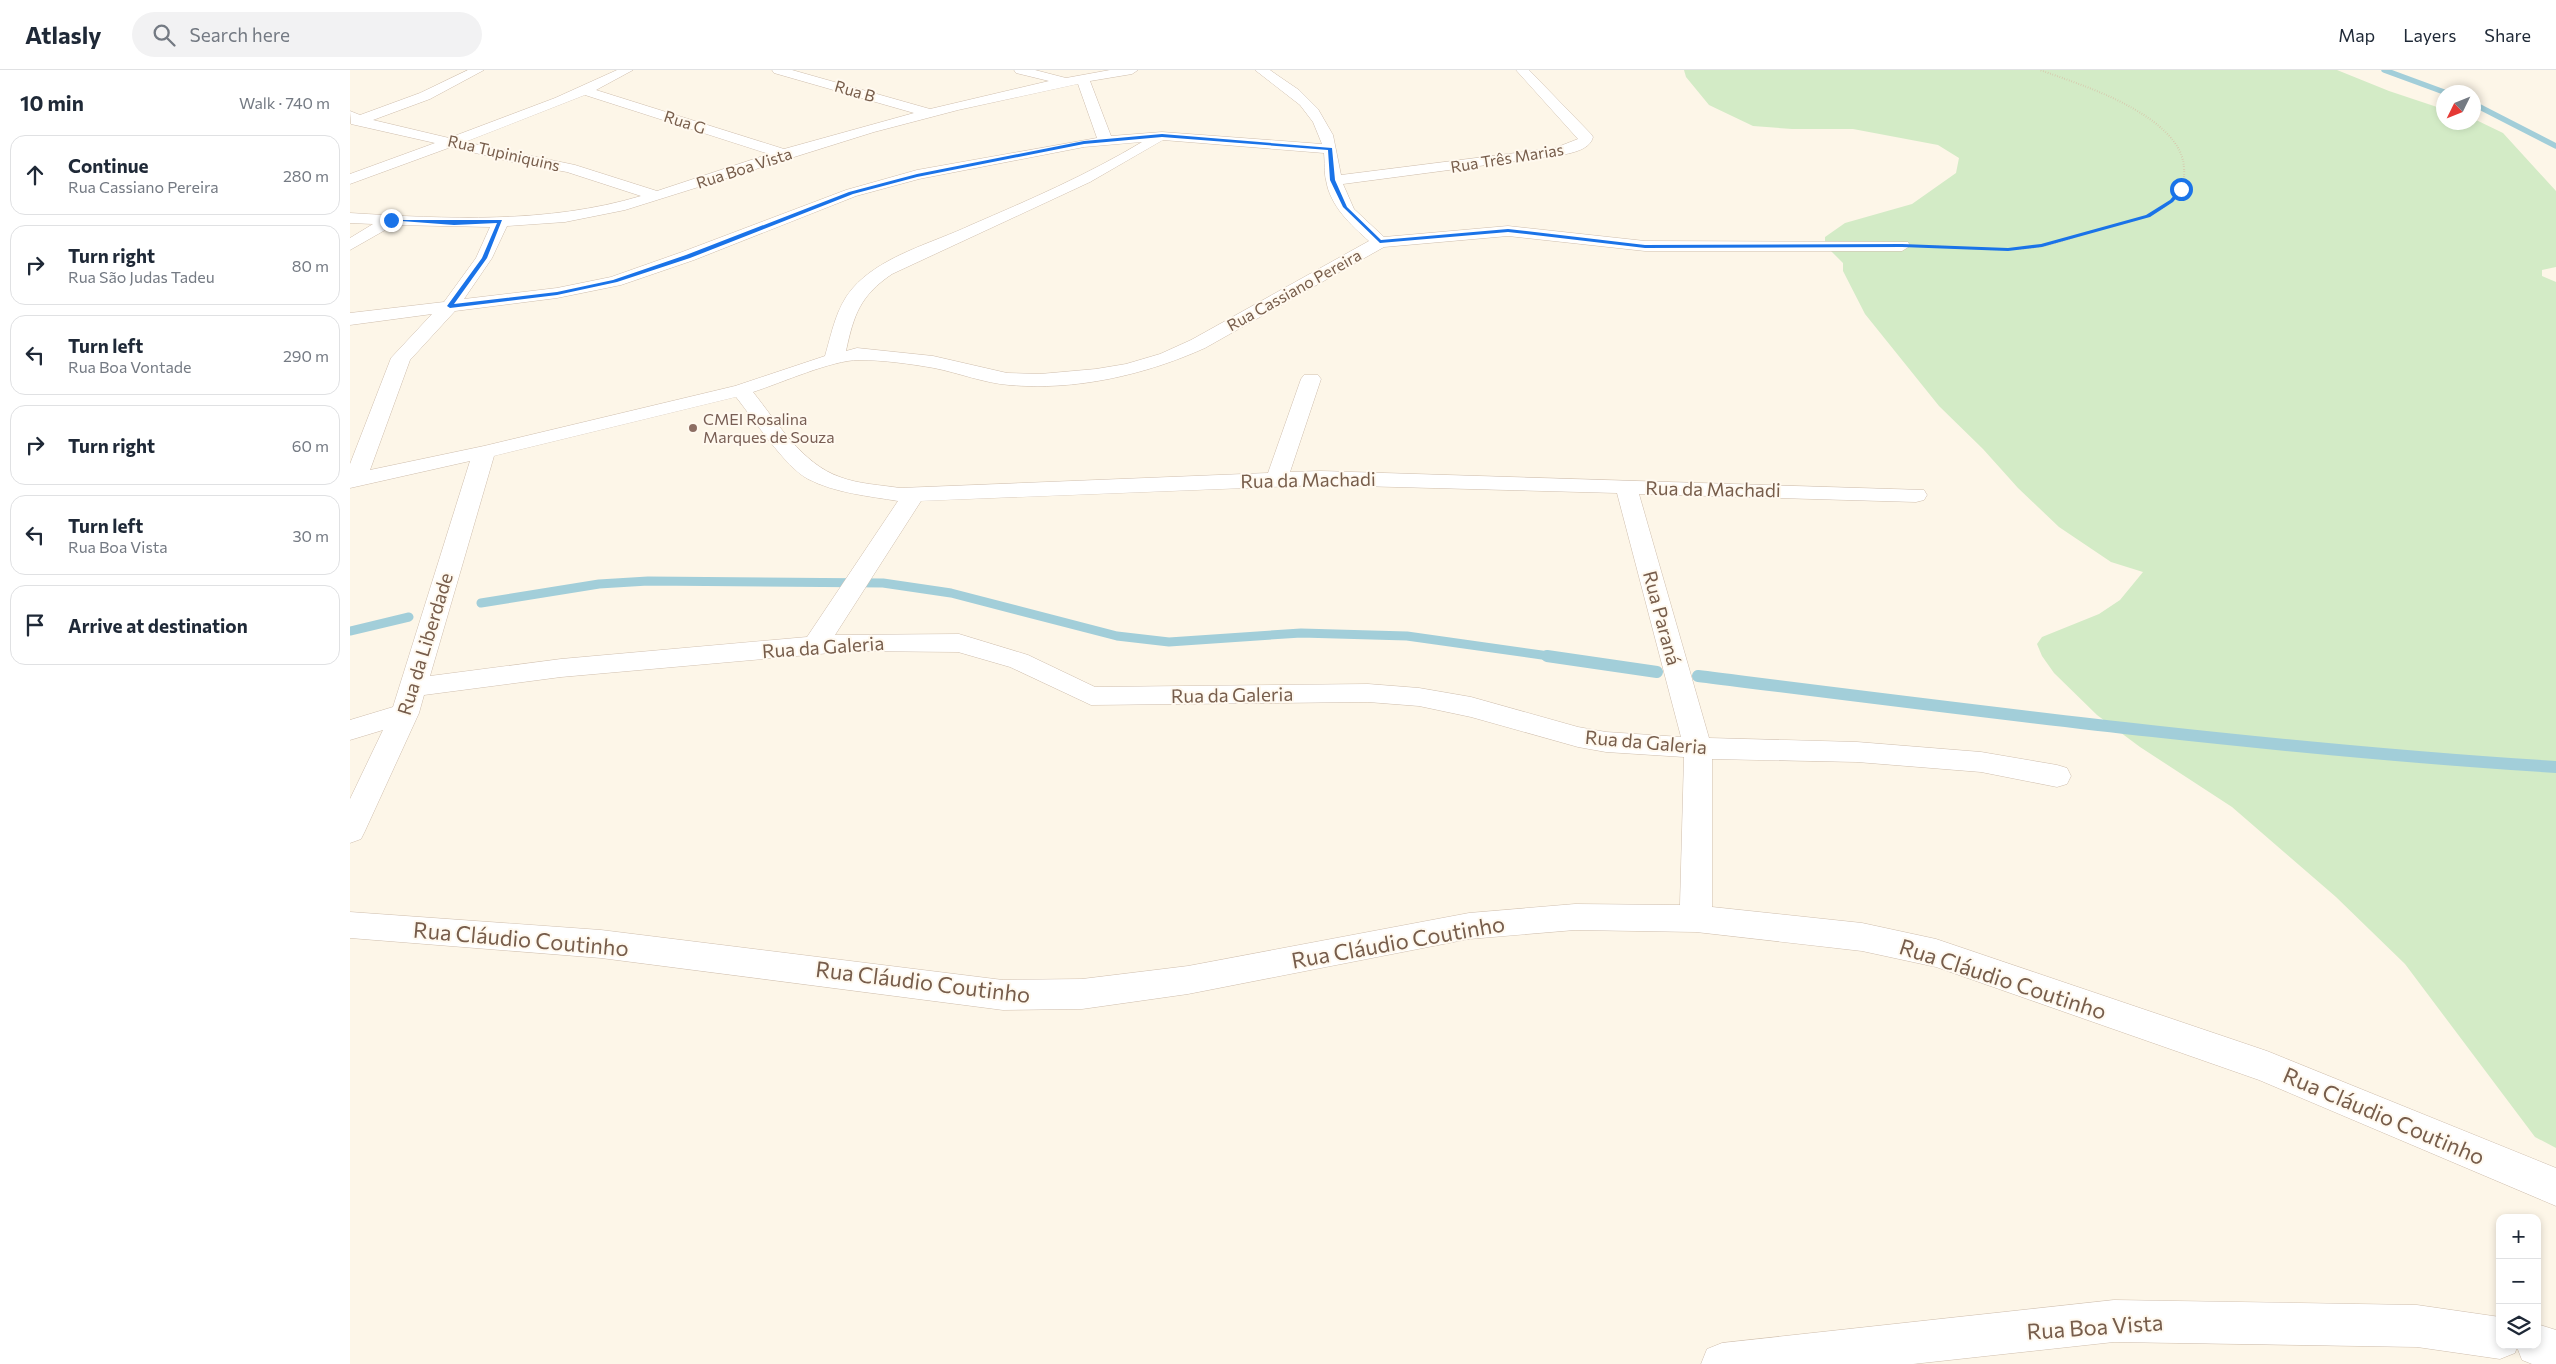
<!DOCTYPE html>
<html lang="en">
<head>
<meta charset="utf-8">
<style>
  :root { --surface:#fff; --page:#f2f2f3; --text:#1f2937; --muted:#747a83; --line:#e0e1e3 }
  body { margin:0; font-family:Commissioner,sans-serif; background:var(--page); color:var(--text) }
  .controls { position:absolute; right:15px; bottom:15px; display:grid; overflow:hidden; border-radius:10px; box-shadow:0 2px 8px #0003 }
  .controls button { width:45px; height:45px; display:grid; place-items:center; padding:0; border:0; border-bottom:1px solid var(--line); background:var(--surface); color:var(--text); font:25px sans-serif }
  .compass { position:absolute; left:2086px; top:15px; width:45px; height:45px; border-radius:50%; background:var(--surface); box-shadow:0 2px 8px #0003; rotate:227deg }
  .stop { position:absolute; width:15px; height:15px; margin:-11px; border:4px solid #1a73e8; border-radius:50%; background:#fff }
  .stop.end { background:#1a73e8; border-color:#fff; box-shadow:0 1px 5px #0008 }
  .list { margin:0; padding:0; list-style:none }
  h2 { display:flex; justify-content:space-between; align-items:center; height:65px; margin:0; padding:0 20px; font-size:21px }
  h2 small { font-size:16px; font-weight:400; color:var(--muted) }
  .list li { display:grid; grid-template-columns:32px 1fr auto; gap:15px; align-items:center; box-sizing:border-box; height:80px; margin:0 10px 10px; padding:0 10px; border:1px solid var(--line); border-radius:15px }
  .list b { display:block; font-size:19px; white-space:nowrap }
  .list p { margin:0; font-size:16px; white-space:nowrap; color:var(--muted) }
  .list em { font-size:16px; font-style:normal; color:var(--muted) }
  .icon { flex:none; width:28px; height:28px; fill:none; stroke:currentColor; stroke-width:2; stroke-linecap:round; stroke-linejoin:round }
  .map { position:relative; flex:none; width:2206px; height:1294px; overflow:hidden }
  header { display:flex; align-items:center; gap:30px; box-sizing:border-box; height:70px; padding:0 25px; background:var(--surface); border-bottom:1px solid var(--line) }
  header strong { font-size:24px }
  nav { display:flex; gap:28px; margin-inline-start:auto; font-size:18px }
  .search { width:350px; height:45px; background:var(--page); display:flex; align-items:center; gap:12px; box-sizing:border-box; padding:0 18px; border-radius:28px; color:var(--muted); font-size:19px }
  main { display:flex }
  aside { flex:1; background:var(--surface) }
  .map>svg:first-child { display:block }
  .green { fill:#d3ebc6 }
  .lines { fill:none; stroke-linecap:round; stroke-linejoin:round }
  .stream-far2 { stroke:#a2ced9; stroke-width:5.5 }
  .stream-far1 { stroke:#a2ced9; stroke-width:9 }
  .stream { stroke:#a2ced9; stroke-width:12 }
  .minor-casing { stroke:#cfbead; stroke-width:1 }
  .path { stroke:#d8b9a2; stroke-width:2; stroke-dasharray:0.5 2; stroke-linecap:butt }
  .minor { fill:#fff; fill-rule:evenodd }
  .route { fill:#1a73e8 }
  .education-dot { fill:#8d6e63; stroke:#fff9ef; stroke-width:2 }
  .labels { text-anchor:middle; stroke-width:4; stroke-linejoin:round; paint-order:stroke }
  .far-street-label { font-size:16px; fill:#775d4b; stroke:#fff9ef }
  .far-education-label { font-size:16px; fill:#785e54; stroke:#fff9ef; text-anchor:start }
  .street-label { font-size:19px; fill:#775d4b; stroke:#fff9ef }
  .near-street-label { font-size:22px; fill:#775d4b; stroke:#fff9ef }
</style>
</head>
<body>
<header>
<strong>Atlasly</strong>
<div class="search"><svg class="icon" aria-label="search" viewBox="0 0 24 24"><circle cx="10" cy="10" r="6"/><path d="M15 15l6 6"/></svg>Search here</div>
<nav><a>Map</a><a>Layers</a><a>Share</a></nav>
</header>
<main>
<aside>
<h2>10 min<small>Walk · 740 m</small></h2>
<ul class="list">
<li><svg class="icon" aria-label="ahead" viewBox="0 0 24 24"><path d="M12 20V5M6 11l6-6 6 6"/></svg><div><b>Continue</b><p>Rua Cassiano Pereira</p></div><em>280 m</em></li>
<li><svg class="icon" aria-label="right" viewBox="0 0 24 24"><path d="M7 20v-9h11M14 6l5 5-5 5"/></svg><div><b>Turn right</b><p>Rua São Judas Tadeu</p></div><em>80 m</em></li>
<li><svg class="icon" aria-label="left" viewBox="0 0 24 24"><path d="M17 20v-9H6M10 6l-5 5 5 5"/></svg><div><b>Turn left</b><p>Rua Boa Vontade</p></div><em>290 m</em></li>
<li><svg class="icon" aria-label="right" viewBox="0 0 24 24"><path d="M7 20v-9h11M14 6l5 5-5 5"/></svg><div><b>Turn right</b></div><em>60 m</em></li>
<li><svg class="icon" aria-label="left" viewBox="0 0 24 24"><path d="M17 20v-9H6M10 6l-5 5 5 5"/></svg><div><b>Turn left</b><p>Rua Boa Vista</p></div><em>30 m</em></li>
<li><svg class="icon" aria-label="arrive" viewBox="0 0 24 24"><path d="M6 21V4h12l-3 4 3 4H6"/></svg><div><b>Arrive at destination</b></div></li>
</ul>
</aside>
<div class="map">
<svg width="2206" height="1294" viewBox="0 0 2206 1294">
  <rect width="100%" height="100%" fill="#fdf6e8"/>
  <polygon class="green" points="1334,0 1987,0 2039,21 2093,39 2094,52 2124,52 2124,49 2153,63 2206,121 2206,197 2192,200 2192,206 2206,212 2206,1078 2185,1067 2055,894 1986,827 1882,737 1790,677 1747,645 1704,603 1692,586 1687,574 1692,567 1749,544 1770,530 1793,502 1761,492 1709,457 1668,418 1633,379 1589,336 1515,244 1493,201 1493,193 1475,175 1475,167 1495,153 1562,134 1606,103 1609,88 1588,75 1503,59 1442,59 1403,56 1359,35 1336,7"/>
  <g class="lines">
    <g class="stream-far2">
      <polyline points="2034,0 2094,22"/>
      <polyline points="2124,34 2206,76"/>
    </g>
    <g class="stream-far1">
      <polyline points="131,533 249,514 298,511 533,513 601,523 767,566 819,572 951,563 1057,566 1206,587"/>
      <polyline points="0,561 59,547"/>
    </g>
    <g class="stream">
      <polyline points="1197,586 1307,602"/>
      <path d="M1348 606C1634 642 1919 679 2206 697"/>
    </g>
    <defs>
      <g id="minor">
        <path d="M118 0H134L80 29 23 50 99 68 205 28 267 0H283L246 20 434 79 564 43 424 3 422 0H442L580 39 699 11 666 3 664 0H685L716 8 760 0H788L782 4 740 11 761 66 812 62 972 74 963 52 950 35 905 0H920L927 5 949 20 968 39 983 65 991 105 1205 78 1228 69 1166 0H1179L1241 64 1243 67C1240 81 1217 84 1205 86L993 114 1004 139 1034 167 1158 156 1295 171 1558 172 1560 176 1552 181H1295L1158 166 1034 177 855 278C795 305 725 321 659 315 634 313 609 303 584 298 561 294 533 290 509 290 482 290 431 313 403 322 427 352 452 394 490 407 508 414 531 415 550 418L918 403 951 309 954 305H968L971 309 940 402 971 401 1574 420 1577 425 1574 430 1566 432 1289 424 1359 668 1507 672 1631 682 1707 695 1717 698 1721 706 1717 714 1707 717 1631 702 1507 692 1362 689V837L1512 853 1586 869 1917 981 2206 1098V1136L1909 1010 1586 897 1512 881 1346 862 1225 860 1119 869 838 924 732 939 653 940 251 888 0 868V842L251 860 653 910 732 909 838 896 1119 843 1225 834 1330 835 1334 687 1256 682 1228 677 1121 647 1069 636 1018 632 741 635 660 597 608 582 503 581 211 607 74 625 69 643 15 761 11 769 0 773V729L33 660 0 670V650L43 637 120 391 0 418V394L41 288 82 244 0 255V243L94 232 126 188 140 157 44 155 0 180V168L23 154 0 153V143C97 149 197 154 291 126L217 102 162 92 101 77 0 114V104L85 73 1 54 0 41 10 45 70 23ZM728 14 747 68 567 100 496 120 332 182 261 207 207 218 114 229 142 188 157 156 215 152 275 140 524 62 608 40ZM235 25 419 84 307 121 225 95 115 72ZM813 70 974 83C975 92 974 103 976 110 980 136 1001 155 1019 171L841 270 810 284 776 294 746 299 690 304 657 303 583 286 507 278 496 281C504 244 510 226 542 204L740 112ZM792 72C737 105 679 130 621 155 583 173 530 186 502 219 486 238 482 262 475 286L385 316 134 376 20 400 60 290 105 241 207 228 271 215 344 190 506 126 569 109 734 77ZM386 327C403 348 435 397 458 409 485 423 518 426 548 431L457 567 211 589 80 606 144 386ZM971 415 1267 423 1331 667 1256 662 1228 657 1121 627 1069 618 1018 614 745 617 678 585 609 564 485 565 571 431Z"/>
        <polygon points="1764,1230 2067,1235 2150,1247 2150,1275 2187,1275 2187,1254 2206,1260 2206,1294 2182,1294 2172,1290 2167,1277 2165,1283 2150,1289 2067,1277 1764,1272 1563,1294 1351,1294 1357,1279 1372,1273"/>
      </g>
    </defs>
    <use href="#minor" class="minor-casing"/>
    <path class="path" d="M1578 176C1615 177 1655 183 1692 176 1709 173 1726 166 1743 161 1776 152 1838 144 1834 98 1833 78 1819 64 1804 52 1770 27 1729 14 1690 0"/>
    <use href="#minor" class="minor"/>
  </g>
  <polygon class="route" points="812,64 982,78 985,110 997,137 1031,170 1158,159 1295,175 1552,174 1658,178 1691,174 1796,145 1820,130 1830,118 1834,119 1823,132 1800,147 1692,177 1658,181 1552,177 1295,178 1158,162 1030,173 993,137 980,110 978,80 812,67 734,74 567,107 503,124 340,188 267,212 207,225 100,238 97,236 132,188 147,153 104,155 38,150 152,150 137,188 104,234 207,222 263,210 336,185 499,122 567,104 734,71"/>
  <circle class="education-dot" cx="343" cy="358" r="5"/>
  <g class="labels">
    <g class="far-street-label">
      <text transform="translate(505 21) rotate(16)" y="6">Rua B</text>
      <text transform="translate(335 52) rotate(18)" y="6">Rua G</text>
      <text transform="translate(154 83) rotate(13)" y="6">Rua Tupiniquins</text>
      <text transform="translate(1157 88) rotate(-9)" y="6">Rua Três Marias</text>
      <text transform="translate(394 98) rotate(-18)" y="6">Rua Boa Vista</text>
      <text transform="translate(944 220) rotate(-29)" y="6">Rua Cassiano Pereira</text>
    </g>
    <g class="far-education-label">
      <text x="353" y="355">CMEI Rosalina<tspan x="353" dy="18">Marques de Souza</tspan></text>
    </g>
    <g class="street-label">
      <text transform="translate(958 410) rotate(-1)" y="7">Rua da Machadi</text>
      <text transform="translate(1363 419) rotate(1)" y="7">Rua da Machadi</text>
      <text transform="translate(1312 548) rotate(75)" y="7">Rua Paraná</text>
      <text transform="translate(75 574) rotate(-73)" y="7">Rua da Liberdade</text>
      <text transform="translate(473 577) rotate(-4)" y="7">Rua da Galeria</text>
      <text transform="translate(882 625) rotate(-1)" y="7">Rua da Galeria</text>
      <text transform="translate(1296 672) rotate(5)" y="7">Rua da Galeria</text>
    </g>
    <g class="near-street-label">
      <text transform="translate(171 869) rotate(5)" y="8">Rua Cláudio Coutinho</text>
      <text transform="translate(1048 872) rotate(-10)" y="8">Rua Cláudio Coutinho</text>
      <text transform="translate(1653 909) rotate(18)" y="8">Rua Cláudio Coutinho</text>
      <text transform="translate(573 912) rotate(7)" y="8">Rua Cláudio Coutinho</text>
      <text transform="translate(2034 1046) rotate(23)" y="8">Rua Cláudio Coutinho</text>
      <text transform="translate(1745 1257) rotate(-4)" y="8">Rua Boa Vista</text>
    </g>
  </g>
</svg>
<div class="controls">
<button>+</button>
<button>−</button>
<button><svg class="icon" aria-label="layers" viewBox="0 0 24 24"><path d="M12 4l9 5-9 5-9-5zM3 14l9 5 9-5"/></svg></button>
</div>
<svg class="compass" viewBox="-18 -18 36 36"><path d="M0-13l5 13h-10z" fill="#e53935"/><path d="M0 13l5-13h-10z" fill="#747a83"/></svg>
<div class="stop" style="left:1831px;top:119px"></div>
<div class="stop end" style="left:41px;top:150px"></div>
</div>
</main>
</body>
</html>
